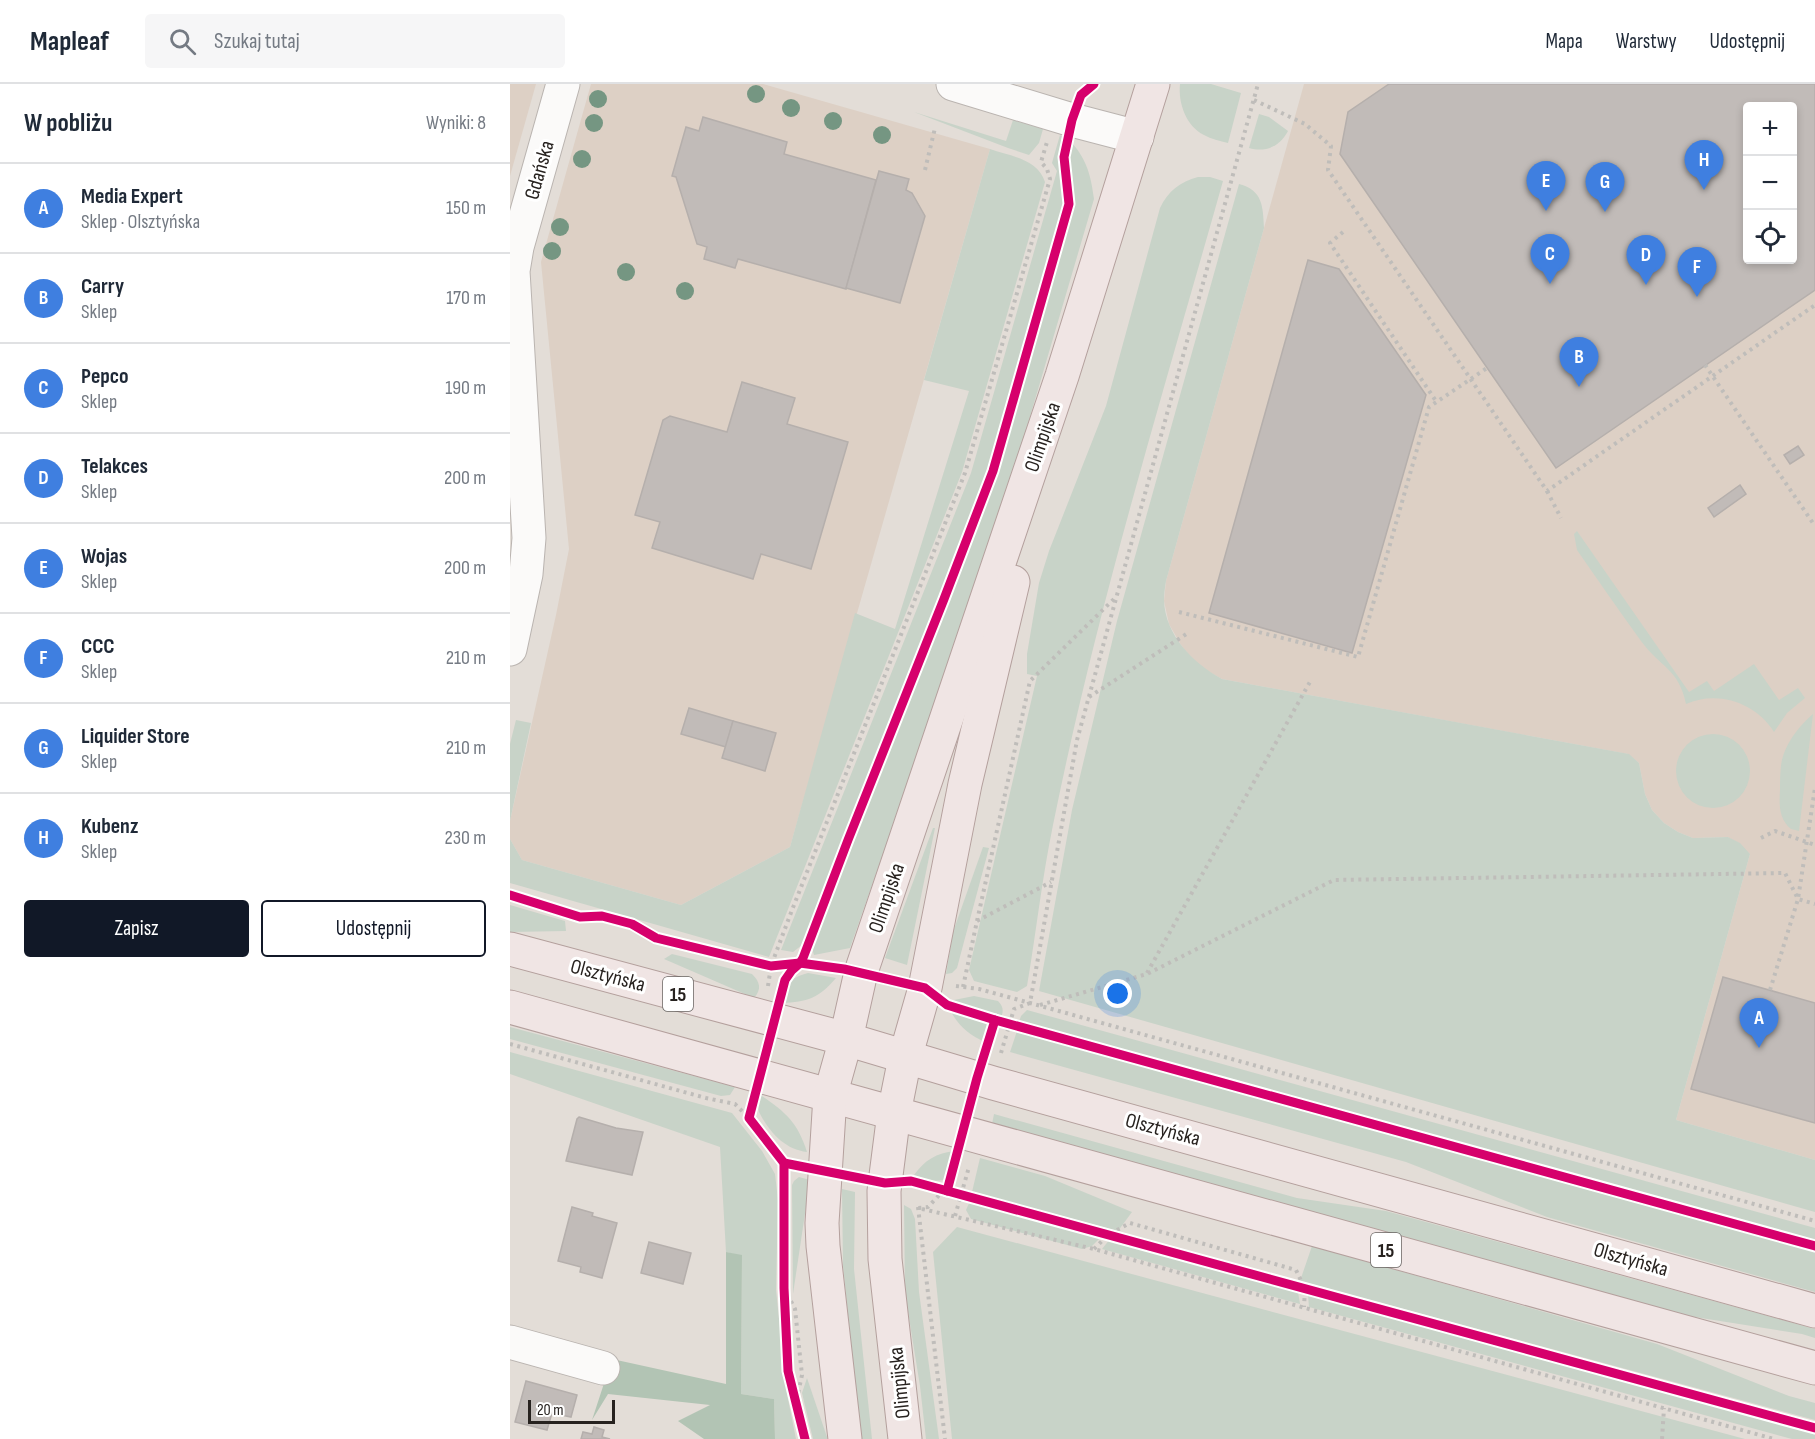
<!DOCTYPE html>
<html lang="pl">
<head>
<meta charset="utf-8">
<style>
  :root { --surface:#fff; --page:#f6f6f7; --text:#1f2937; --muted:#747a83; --line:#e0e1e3; --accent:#111827 }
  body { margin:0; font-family:"Sofia Sans Condensed",sans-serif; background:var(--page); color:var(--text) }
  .controls { position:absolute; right:18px; top:18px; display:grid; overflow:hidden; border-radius:6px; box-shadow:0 3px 9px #0003 }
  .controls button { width:54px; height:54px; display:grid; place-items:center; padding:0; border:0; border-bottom:2px solid var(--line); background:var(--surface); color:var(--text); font:30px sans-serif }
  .scale { position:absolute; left:18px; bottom:15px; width:87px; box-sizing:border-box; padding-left:6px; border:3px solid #27221f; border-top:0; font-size:16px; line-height:21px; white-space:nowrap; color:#27221f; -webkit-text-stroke:4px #fff; paint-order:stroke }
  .you { position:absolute; left:608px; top:910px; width:21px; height:21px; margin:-15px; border:4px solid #fff; border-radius:50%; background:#1a73e8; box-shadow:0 0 0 9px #1a73e833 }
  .badge { display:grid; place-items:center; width:39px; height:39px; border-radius:50%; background:var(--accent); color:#fff; font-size:20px; font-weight:700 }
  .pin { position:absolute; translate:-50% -50px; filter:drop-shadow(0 2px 3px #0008) }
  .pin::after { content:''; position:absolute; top:32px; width:21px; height:18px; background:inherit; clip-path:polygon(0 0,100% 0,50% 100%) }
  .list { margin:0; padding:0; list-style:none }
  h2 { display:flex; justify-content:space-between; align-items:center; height:78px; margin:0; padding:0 24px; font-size:26px }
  h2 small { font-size:20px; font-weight:400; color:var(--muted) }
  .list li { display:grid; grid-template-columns:39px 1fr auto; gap:18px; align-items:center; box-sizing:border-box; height:90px; padding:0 24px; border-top:2px solid var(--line) }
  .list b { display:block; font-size:22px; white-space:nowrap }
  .list p { margin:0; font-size:20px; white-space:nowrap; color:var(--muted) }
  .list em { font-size:20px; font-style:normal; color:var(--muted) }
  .actions { display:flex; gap:12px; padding:18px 24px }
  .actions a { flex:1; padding:14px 0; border:2px solid var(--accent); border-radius:6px; text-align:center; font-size:21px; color:var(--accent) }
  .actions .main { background:var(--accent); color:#fff }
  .icon { flex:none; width:33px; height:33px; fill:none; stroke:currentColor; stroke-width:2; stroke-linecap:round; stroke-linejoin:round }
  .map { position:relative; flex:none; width:1305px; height:1355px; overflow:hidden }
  header { display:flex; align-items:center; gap:36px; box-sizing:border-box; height:84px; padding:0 30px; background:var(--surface); border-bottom:2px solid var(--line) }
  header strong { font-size:28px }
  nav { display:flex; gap:33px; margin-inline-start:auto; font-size:21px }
  .search { width:420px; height:54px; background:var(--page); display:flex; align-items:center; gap:15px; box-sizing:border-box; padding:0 21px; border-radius:6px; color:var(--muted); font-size:22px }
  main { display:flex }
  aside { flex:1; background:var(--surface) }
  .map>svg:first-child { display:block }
  .built { fill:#ddd0c5; fill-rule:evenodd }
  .green { fill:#c8d3c8 }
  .forest { fill:#b2c4b4 }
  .building { fill:#c1bbb8; stroke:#b5afac; stroke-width:1.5; fill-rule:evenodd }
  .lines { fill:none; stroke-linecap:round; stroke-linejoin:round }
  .minor-casing { stroke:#bab4b0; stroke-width:35 }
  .major-casing { stroke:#b4a09d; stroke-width:35 }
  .path { stroke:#bfbdba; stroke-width:4; stroke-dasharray:3 4.5; stroke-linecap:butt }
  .minor { stroke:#fbfaf9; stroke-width:33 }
  .major { stroke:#f0e5e4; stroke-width:33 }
  .cycleway-casing { stroke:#fff; stroke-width:13 }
  .cycleway { stroke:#d6006c; stroke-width:9 }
  .tree { fill:#759682 }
  .labels { text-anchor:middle; stroke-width:6; stroke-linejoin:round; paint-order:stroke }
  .shield { fill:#fff; stroke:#686462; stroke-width:1.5 }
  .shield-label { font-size:20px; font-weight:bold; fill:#27221f }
  .street-label { font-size:21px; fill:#27221f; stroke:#fff }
</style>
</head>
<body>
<header>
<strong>Mapleaf</strong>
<div class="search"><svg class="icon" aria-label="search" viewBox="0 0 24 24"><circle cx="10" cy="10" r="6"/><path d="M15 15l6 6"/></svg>Szukaj tutaj</div>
<nav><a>Mapa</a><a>Warstwy</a><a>Udostępnij</a></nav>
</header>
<main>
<aside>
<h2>W pobliżu<small>Wyniki: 8</small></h2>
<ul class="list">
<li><span class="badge" style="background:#3f7fe0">A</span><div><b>Media Expert</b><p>Sklep · Olsztyńska</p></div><em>150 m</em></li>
<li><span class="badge" style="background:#3f7fe0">B</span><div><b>Carry</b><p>Sklep</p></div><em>170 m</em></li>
<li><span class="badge" style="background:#3f7fe0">C</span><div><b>Pepco</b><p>Sklep</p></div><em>190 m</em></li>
<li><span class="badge" style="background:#3f7fe0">D</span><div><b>Telakces</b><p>Sklep</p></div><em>200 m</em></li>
<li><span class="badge" style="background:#3f7fe0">E</span><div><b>Wojas</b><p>Sklep</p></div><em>200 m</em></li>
<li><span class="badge" style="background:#3f7fe0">F</span><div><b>CCC</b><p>Sklep</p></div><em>210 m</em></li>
<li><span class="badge" style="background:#3f7fe0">G</span><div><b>Liquider Store</b><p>Sklep</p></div><em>210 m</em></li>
<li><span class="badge" style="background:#3f7fe0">H</span><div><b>Kubenz</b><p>Sklep</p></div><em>230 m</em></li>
</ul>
<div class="actions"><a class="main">Zapisz</a><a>Udostępnij</a></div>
</aside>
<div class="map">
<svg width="1305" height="1355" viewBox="0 0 1305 1355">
  <rect width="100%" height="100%" fill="#e3ddd7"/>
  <g class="built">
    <polygon points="0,0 26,0 0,92"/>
    <polygon points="81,0 253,0 480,65 280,763 171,821 12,776 0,755 0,737 46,531 59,465 31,178"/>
    <path d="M794 0H1305V1076L1166 1036 1240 770 1218 753 1183 754 1168 748 1154 739 1142 726 1135 710 1129 679 1118 670 712 595 696 586 681 574 671 561 659 540 654 517 656 497ZM1238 22H1282V176H1238Z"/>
  </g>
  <g class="green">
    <path d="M670 0H701L731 9 718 59C710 57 701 55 694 51 676 42 668 19 670 0Z"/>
    <polygon points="404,28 496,57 503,36 533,45 529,59 519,71 498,64"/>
    <path d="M749 30 759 33 778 47C770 62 756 69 739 64Z"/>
    <polygon points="550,51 553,53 549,71 557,119 477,393 292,861 283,868 271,866 461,389 547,87 542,79"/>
    <path d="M562 59C577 76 581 92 584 115L487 445 340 864 304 871 301 861 489 379 565 116 559 72Z"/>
    <path d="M480 65C500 72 528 75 535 98L452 388 259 873 0 799V755L12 776 171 821 280 763 345 529 385 545 459 307 414 296Z"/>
    <path d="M688 93H700L713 97C653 310 587 523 543 741 532 794 526 849 517 902L507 908 464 897 459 886 527 592 517 590V570L529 499 539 467 596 322 650 124C658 107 670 98 688 93Z"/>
    <path d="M729 100C753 106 753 123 754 144L656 497C655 503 654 510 654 516 655 551 683 579 712 595L1119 670 1129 679 1135 710 1142 726 1154 739 1168 748 1183 754 1218 753 1230 759 1240 770 1166 1036 1305 1076V1128L529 907 562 726 607 537Z"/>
    <path d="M1067 447 1179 608 1197 597 1204 607 1244 580 1269 616 1288 604 1295 614 1277 629 1264 648C1246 619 1208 606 1176 620 1169 585 1150 583 1131 557 1109 527 1088 496 1067 466L1064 450Z"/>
    <path d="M1303 630 1289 747 1281 745C1269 735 1269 721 1270 706 1270 698 1270 690 1271 682 1273 662 1289 642 1303 630Z"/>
    <polygon points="6,636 21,639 0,737 0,660"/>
    <circle cx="1203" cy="687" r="37"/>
    <polygon points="423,744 425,744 397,881 375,874"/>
    <polygon points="473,763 479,764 447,884 442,889 436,890 443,848"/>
    <polygon points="0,821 55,837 56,847 0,848"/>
    <path d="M162 870 242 890C250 898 252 905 244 914L154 875Z"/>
    <path d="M298 889 326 894C309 914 297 918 272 919 276 900 279 894 298 889Z"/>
    <path d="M464 912 488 917C493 922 494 927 491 933L439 917Z"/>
    <polygon points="517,926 1305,1144 1305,1159 509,938 511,932"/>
    <path d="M441 928 475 937 479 945 475 958C459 951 450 943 441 928Z"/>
    <polygon points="0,943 225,1003 220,1011 211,1012 0,955"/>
    <polygon points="507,947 1305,1168 1305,1208 1037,1133 896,1078 500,968"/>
    <polygon points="0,968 222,1029 252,1067 265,1090 268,1116 266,1206 277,1310 286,1355 265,1355 264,1315 231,1310 232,1172 216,1168 210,1063 0,990"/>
    <path d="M249 1010C275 1028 287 1037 297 1068 275 1066 259 1048 249 1028L248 1022Z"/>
    <polygon points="484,1030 787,1114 876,1127 1305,1245 1305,1254 1292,1250 1166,1230 482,1040"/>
    <path d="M445 1067 437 1094C426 1100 416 1095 404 1091 415 1076 426 1069 445 1067Z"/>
    <polygon points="470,1074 535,1092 622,1128 608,1147 462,1108"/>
    <polygon points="289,1093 300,1096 283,1210 282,1101 284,1097"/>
    <polygon points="332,1105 345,1108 344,1185 362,1355 351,1355 333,1182"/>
    <polygon points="460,1117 591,1153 582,1162 572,1165 461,1135 456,1126"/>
    <polygon points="394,1121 401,1125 405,1135 409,1208 429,1355 416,1355 410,1302 395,1209"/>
    <polygon points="447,1143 1235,1355 442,1355 423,1168"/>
    <polygon points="600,1155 788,1208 790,1220 592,1165"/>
    <polygon points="802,1162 1147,1260 1279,1312 1305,1319 1305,1336 790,1197"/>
    <polygon points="798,1211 1305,1348 1305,1355 1282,1355 799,1223"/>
    <polygon points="297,1294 317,1353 317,1355 303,1355 292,1309"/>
  </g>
  <polygon class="forest" points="216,1168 232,1171 231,1310 264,1315 265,1355 194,1355 168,1337 200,1321 98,1310 82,1336 102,1275 216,1300"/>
  <g class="building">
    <path d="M879 0H1305V206L1046 384 830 70 838 28ZM1238 22H1282V176H1238Z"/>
    <polygon points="193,33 277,58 274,70 366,96 336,205 228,175 225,184 194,175 197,163 187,160 166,93 162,92 176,43 189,47"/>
    <polygon points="369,87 399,95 396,106 402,109 415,132 390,219 336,204"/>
    <polygon points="798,176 829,185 916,311 842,569 699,529"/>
    <polygon points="232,298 285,314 277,340 338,358 301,485 251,470 243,495 142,464 150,438 125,431 153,336 160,332 217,348"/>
    <polygon points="1288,362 1294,371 1280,380 1274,371"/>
    <polygon points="1230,401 1236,410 1204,433 1198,424"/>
    <polygon points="179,624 223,637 216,663 171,650"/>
    <polygon points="223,637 266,649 255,687 212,674"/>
    <polygon points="1213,893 1305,919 1305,1039 1181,1005"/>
    <polygon points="69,1033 106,1044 133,1048 122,1091 56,1077 67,1035"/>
    <polygon points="62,1123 83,1129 82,1132 107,1139 92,1194 70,1188 71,1183 48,1177"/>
    <polygon points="139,1158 181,1169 173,1200 131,1189"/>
    <polygon points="16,1297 67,1311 61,1333 42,1329 37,1346 5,1338"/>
    <polygon points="84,1343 94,1346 92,1353 100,1355 71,1355 73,1348 82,1350"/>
  </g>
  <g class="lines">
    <defs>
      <g id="minor">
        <polyline points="443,0 562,36 627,53"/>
        <polyline points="0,565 16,490 19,454 3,187 7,163 53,0"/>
        <polyline points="0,1258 93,1284"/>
      </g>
      <g id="major">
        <polyline points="0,865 336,955 483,999 1305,1227"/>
        <polyline points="0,923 1305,1284"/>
        <polyline points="335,1355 313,1162 312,1139 320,1012 336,955 351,888 552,292 643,0"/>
        <polyline points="395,1355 375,1175 374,1107 384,1029 395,974 415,904 455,700 503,498"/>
      </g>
    </defs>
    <use href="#minor" class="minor-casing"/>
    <use href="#major" class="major-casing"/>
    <g class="path">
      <polyline points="744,16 795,40 821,62 818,86 1037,407 1305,221"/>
      <polyline points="415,86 425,44"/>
      <polyline points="833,148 820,159 926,317"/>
      <polyline points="1195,281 1305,442"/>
      <polyline points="1037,407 1051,434"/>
      <polyline points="669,528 848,573 919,323 977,284"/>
      <polyline points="579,613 678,549"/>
      <polyline points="1251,754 1265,747 1305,761"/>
      <polyline points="467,837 520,597 606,513"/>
      <polyline points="637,889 801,596"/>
      <polyline points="258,902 261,882 282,826 455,389 540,95 537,85 531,78 537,58"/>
      <polyline points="446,902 469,905 520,919 1305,1137"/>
      <polyline points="453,903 467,837 541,798"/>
      <polyline points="1260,906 1288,815 1305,704"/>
      <polyline points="530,921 637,890 824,796 1275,789 1288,815 1305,820"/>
      <polyline points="0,960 196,1014 225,1020 239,1034"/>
      <polyline points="491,969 504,925 520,919 567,656 748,0"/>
      <polyline points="434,1106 418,1123 408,1124 584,1165 1264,1355"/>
      <polyline points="408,1123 435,1355"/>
      <polyline points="445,1132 459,1083"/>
      <polyline points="584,1165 598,1151 620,1139 786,1186 795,1205 794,1223"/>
      <polyline points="274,1204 285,1225 292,1291 286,1319"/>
      <polyline points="1152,1355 1154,1324"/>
    </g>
    <use href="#minor" class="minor"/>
    <use href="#major" class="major"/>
    <defs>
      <g id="cycleway">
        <polyline points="0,811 70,833 92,832 122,840 146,854 261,882 290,879 334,885 415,904 437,921 485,936 1305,1162"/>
        <polyline points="274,1079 375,1099 401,1097 1305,1344"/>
        <polyline points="437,1107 467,994 485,936"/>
        <polyline points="295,1355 278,1287 274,1204 274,1079 239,1034 275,896 282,886 290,879 293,874 338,756 434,515 483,387 559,120 554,73 562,36 571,11 584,0"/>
      </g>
    </defs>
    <use href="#cycleway" class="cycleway-casing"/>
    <use href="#cycleway" class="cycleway"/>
  </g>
  <g class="tree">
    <circle cx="246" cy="10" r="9"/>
    <circle cx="88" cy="15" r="9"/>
    <circle cx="281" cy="24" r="9"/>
    <circle cx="323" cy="37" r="9"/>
    <circle cx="84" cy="39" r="9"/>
    <circle cx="372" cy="51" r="9"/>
    <circle cx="72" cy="75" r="9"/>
    <circle cx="50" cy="143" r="9"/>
    <circle cx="42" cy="167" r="9"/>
    <circle cx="116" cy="188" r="9"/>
    <circle cx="175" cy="207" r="9"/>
  </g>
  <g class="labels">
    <g class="shield">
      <rect x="153" y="893" width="30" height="34" rx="4.5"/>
      <rect x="861" y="1149" width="30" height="34" rx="4.5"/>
    </g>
    <g class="shield-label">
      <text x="168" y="917">15</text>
      <text x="876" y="1173">15</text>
    </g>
    <g class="street-label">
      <text transform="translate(29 86) rotate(-74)" y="7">Gdańska</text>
      <text transform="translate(532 353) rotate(-71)" y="7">Olimpijska</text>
      <text transform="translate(376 814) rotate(-71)" y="7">Olimpijska</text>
      <text transform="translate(98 891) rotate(15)" y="7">Olsztyńska</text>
      <text transform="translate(653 1045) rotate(15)" y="7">Olsztyńska</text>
      <text transform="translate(1121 1175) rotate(16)" y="7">Olsztyńska</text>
      <text transform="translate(389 1299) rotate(-96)" y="7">Olimpijska</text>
    </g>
  </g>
</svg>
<div class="controls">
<button>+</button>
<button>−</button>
<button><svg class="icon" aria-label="locate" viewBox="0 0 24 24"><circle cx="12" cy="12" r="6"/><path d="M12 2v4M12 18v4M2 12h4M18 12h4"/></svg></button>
</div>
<div class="scale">20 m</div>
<div class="you"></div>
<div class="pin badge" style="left:1249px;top:964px;background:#3f7fe0">A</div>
<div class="pin badge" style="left:1069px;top:303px;background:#3f7fe0">B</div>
<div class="pin badge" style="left:1040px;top:200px;background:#3f7fe0">C</div>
<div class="pin badge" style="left:1136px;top:201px;background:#3f7fe0">D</div>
<div class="pin badge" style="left:1036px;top:127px;background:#3f7fe0">E</div>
<div class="pin badge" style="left:1187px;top:213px;background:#3f7fe0">F</div>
<div class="pin badge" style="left:1095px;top:128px;background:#3f7fe0">G</div>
<div class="pin badge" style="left:1194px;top:106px;background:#3f7fe0">H</div>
</div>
</main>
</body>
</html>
